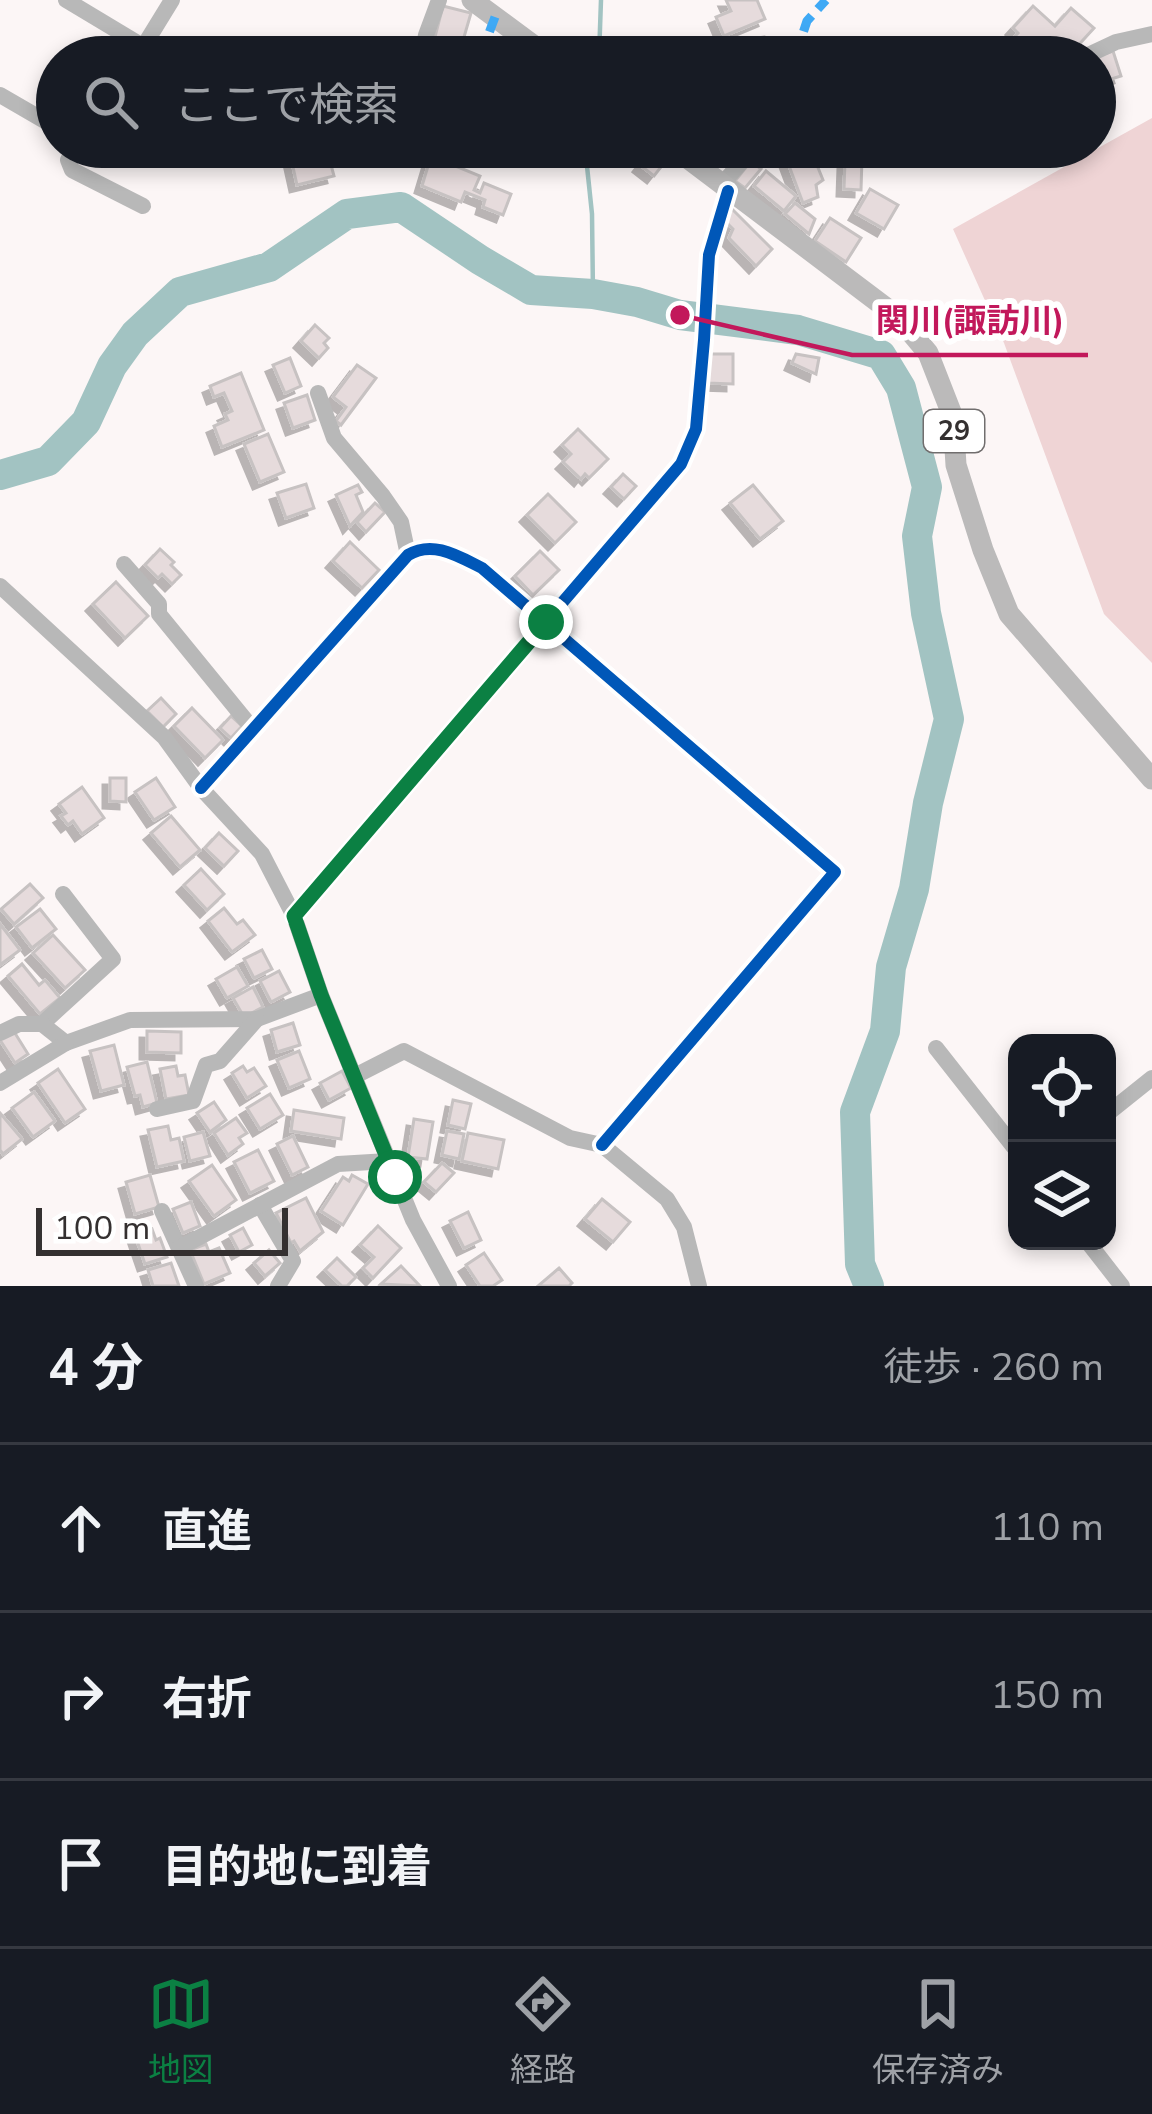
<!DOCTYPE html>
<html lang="ja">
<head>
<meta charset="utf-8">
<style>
  :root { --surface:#171b24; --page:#242831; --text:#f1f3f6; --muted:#9ea1a6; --line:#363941; --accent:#0b8043 }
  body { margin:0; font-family:"Nunito Sans","Noto Sans JP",sans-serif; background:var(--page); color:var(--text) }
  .controls { position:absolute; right:36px; bottom:36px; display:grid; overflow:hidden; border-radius:24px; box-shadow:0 6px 18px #0003 }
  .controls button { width:108px; height:108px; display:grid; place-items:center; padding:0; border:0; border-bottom:3px solid var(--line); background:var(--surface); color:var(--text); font:60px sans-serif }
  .scale { position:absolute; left:36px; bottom:30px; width:252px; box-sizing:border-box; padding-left:12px; border:6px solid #343030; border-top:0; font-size:33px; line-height:42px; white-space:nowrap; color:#343030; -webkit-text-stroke:9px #fff; paint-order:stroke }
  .stop { position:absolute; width:36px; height:36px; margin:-27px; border:9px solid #0b8043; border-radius:50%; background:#fff }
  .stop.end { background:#0b8043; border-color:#fff; box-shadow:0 3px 12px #0008 }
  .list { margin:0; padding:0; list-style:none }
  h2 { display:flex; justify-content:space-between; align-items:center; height:156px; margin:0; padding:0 48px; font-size:51px }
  h2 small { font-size:39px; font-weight:400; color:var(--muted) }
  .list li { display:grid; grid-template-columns:78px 1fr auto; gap:36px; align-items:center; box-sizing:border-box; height:168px; padding:0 48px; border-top:3px solid var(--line) }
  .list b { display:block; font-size:45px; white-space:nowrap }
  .list em { font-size:39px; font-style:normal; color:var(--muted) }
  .icon { flex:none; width:66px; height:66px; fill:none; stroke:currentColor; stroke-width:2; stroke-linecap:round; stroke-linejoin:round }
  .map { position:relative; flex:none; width:1152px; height:1286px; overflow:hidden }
  .search { position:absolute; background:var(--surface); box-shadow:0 6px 18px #0003; left:36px; right:36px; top:36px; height:132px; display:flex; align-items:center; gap:30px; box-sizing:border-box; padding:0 42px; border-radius:66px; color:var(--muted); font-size:45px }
  .sheet { height:660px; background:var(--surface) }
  nav { display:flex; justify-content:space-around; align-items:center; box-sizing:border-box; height:168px; border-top:3px solid var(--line); background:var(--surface); font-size:33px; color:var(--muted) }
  nav a { display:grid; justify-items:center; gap:6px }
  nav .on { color:var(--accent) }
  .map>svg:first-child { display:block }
  .green { fill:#efd4d5 }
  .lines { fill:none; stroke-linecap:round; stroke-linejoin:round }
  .stream { stroke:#a2c3c2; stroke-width:4.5 }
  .river { stroke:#a2c3c2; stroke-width:30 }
  .building { fill:#e6dbdc; stroke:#c7c2c2; stroke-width:3; filter:url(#shadow) }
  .minor { stroke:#b8b8b8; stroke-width:16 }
  .major { stroke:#bbbaba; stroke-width:21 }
  .quiet { stroke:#3fa9f5; stroke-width:9; stroke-dasharray:18 9; stroke-linecap:butt }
  .cycleway-casing { stroke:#fff; stroke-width:20 }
  .cycleway { stroke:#0057b8; stroke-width:12 }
  .route { stroke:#0b8043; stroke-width:15 }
  .labels { text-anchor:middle; stroke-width:12; stroke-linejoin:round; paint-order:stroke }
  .shield { fill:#fff; stroke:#716e6e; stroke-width:3 }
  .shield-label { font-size:27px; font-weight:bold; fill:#343030 }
  .leader { fill:none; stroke:#c2185b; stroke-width:4.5 }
  .callout-dot { fill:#c2185b; stroke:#fff; stroke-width:4.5 }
  .callout-label { font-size:33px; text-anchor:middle; font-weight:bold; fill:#c2185b; stroke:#fff; stroke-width:12; stroke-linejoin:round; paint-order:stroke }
</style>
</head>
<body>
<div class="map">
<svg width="1152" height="1286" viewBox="0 0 1152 1286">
  <defs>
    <filter id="shadow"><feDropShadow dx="-7" dy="7" stdDeviation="0" flood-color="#0004"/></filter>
  </defs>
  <rect width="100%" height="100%" fill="#fcf6f6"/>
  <polygon class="green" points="1152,118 1152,663 1104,614 1004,343 953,229"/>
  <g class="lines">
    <g class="stream">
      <polyline points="599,57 601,0"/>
      <polyline points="585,147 592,214 593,294"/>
    </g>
    <polyline class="river" points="0,475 48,461 86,422 112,366 135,334 180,292 269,267 347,214 401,207 480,260 531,290 593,294 637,302 680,315 798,330 881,355 901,388 927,487 917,536 926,613 949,719 928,803 914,889 891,967 885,1031 855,1112 860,1264 869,1286"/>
  </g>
  <g class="building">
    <polygon points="726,0 757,0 765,19 724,36 716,17 731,11"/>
    <polygon points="443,6 471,13 462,44 435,37"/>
    <polygon points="1033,6 1055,26 1071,8 1094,28 1073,51 1067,46 1058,48 1050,57 1041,57 1036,52 1044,43 1042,40 1026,57 1010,42 1018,33 1013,28"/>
    <polygon points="764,37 767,57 725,57 723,44"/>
    <polygon points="1113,51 1121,76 1095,84 1095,57"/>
    <polygon points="654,147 668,158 654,176 640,165"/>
    <polygon points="782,147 800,147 803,156 812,153 823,180 816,185 818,197 803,203"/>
    <polygon points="327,150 334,176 297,185 291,158"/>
    <polygon points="431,156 480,176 474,190 480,193 484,183 511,194 503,215 483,207 485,200 465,192 461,202 422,186"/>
    <polygon points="862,158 861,190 844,189 845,161"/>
    <polygon points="751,161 761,169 745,188 735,181"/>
    <polygon points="766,171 796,196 784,211 754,186"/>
    <polygon points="870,189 898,205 884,229 856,213"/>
    <polygon points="795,203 815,219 809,234 785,214"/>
    <polygon points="731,208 772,249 756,266 729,238 733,229 726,222"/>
    <polygon points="830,218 861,238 846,262 815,241"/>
    <polygon points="315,325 329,338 324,343 328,348 319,358 301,341"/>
    <polygon points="708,354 733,354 733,384 707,383"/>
    <polygon points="796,354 819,358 816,374 792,363"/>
    <polygon points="290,358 301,386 285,393 273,365"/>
    <polygon points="357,365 376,378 341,425 336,421 346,407 333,397"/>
    <polygon points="241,373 264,430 222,447 214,426 228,420 225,414 232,411 224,393 214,397 210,386"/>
    <polygon points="307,395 315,420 293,428 284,403"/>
    <polygon points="578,429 608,459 589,478 585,474 581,479 563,462 571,454 562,445"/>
    <polygon points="268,434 284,472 260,482 244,444"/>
    <polygon points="623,474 636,486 624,499 611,487"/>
    <polygon points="306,484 314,508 286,518 277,493"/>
    <polygon points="358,485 362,492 356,495 363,512 350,526 336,495"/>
    <polygon points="753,485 783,521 760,539 730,503"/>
    <polygon points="548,494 576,522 555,543 527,515"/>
    <polygon points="375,503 385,512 366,532 357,522"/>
    <polygon points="350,542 379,570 362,588 333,561"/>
    <polygon points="160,549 174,562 171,565 181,575 172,584 162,574 158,578 145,565"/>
    <polygon points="540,551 559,570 533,595 515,576"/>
    <polygon points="116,582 148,616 125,638 93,604"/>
    <polygon points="161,698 176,714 163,727 147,711"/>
    <polygon points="192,708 223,740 205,758 174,726"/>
    <polygon points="231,716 242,726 231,738 220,728"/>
    <polygon points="110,778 126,778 126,802 110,801"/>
    <polygon points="156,778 175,807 154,820 135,792"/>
    <polygon points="82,787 104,818 82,834 73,821 68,825 61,816 66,813 59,804"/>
    <polygon points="171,816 200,850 180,867 151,833"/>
    <polygon points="219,833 238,851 224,866 205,848"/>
    <polygon points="201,869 224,894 207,910 184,885"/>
    <polygon points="30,884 43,898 14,924 1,909"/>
    <polygon points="224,908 237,924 243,920 255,935 232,952 208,921"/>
    <polygon points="40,909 56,929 32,948 16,927"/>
    <polygon points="0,924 20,950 0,965"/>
    <polygon points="53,935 85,970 65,988 33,953"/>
    <polygon points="262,950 272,969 254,978 244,959"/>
    <polygon points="22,964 39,985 45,980 60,998 40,1014 8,976"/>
    <polygon points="237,967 248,986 227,998 216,979"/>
    <polygon points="279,971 290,992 271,1002 260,981"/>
    <polygon points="253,987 263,1007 244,1017 233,998"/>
    <polygon points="293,1023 300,1045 277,1052 271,1030"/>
    <polygon points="13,1030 28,1054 15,1063 0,1040"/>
    <polygon points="147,1031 181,1032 181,1053 147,1052"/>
    <polygon points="114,1045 124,1085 101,1091 90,1051"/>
    <polygon points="299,1051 310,1079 289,1088 277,1060"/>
    <polygon points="147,1062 157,1103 143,1107 140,1095 135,1096 127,1067"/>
    <polygon points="176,1066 178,1076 185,1075 189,1095 166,1099 160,1069"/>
    <polygon points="243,1066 247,1072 254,1068 266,1086 247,1098 232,1073"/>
    <polygon points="58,1069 85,1109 65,1123 38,1083"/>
    <polygon points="342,1071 351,1088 329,1100 320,1083"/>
    <polygon points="34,1092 55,1121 33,1137 12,1108"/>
    <polygon points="270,1094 283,1115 260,1129 247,1108"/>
    <polygon points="453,1100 471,1104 465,1129 448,1125"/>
    <polygon points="214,1102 226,1120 210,1132 197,1113"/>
    <polygon points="294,1110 344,1118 341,1139 291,1131"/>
    <polygon points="0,1113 22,1139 3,1154 0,1150"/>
    <polygon points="236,1118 247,1133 239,1138 243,1144 228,1155 214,1133"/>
    <polygon points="414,1119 433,1122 427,1159 408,1157"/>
    <polygon points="168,1126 171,1140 179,1138 184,1161 157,1167 148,1130"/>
    <polygon points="447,1131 464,1134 459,1159 442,1155"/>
    <polygon points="203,1132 210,1156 190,1161 184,1137"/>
    <polygon points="468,1133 504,1140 498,1169 462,1161"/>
    <polygon points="293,1136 308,1167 292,1175 277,1144"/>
    <polygon points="258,1150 274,1181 250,1193 234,1162"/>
    <polygon points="442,1163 454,1173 436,1192 424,1182"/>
    <polygon points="212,1165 236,1200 214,1216 189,1181"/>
    <polygon points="150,1175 159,1207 135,1214 126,1182"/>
    <polygon points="352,1175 368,1184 343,1225 321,1211 343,1177 349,1181"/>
    <polygon points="306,1198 323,1232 300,1251 294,1241 291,1243 276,1213"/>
    <polygon points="602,1199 630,1222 613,1242 585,1219"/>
    <polygon points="191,1202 200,1226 183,1233 173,1209"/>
    <polygon points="468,1212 481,1240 464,1248 450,1221"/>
    <polygon points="378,1226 401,1248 373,1278 363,1268 374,1257 360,1245"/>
    <polygon points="243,1228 252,1245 239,1252 230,1235"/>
    <polygon points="152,1229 156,1240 160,1238 167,1257 145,1264 135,1235"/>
    <polygon points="206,1244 209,1252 219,1248 230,1273 204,1284 190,1250"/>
    <polygon points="269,1250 280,1263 265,1276 254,1263"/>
    <polygon points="484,1253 502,1280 493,1286 480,1286 466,1265"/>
    <polygon points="337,1258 356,1277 347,1286 342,1286 325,1270"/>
    <polygon points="171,1263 179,1286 153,1286 148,1270"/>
    <polygon points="401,1266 420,1286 381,1284"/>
    <polygon points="559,1268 572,1283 569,1286 538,1286"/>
  </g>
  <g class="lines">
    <g class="minor">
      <polyline points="66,0 161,57"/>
      <polyline points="137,57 172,0"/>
      <polyline points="422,57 426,35 439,0"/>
      <polyline points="1084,57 1116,42 1152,34"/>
      <polyline points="0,95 57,128"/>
      <polyline points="76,147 68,160 72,170 143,206"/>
      <polyline points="342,153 347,147"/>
      <polyline points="721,185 755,147"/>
      <polyline points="318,393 334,438 383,496 401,522 408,555"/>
      <polyline points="124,564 159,604 159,614 252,728"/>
      <polyline points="0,586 164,737 201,788 262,854 294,916 321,995 413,1220 449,1286"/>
      <path d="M201 788 408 555C433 540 458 556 482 568L835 872 602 1145"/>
      <polyline points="294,916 681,464 696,429 704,340 709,255 728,191"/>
      <polyline points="42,1024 113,959 63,894"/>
      <polyline points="0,1033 19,1024 42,1024 66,1043 130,1020 257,1019 321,995"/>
      <polyline points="936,1048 1017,1151"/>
      <polyline points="355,1076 404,1051 570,1138 602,1145 667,1199 684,1227 699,1286"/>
      <polyline points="0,1083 66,1043"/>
      <polyline points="157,1109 193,1101 206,1065 220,1061 257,1019"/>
      <polyline points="1107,1114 1152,1078"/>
      <polyline points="260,1205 293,1261 278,1286"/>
      <polyline points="162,1211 196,1286"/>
      <polyline points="1087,1241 1122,1286"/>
      <polyline points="179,1248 338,1164 388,1161"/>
    </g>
    <g class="major">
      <polyline points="472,0 549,57"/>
      <polyline points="673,147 898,317 928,353 953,417 956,465 983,550 1009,614 1152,779"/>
    </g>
    <g class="quiet">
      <polyline points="480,57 495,17"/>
      <polyline points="795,57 807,21 826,0"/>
      <polyline points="468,147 469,151"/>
    </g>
    <defs>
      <g id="cycleway">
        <path d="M201 788 408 555C433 540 458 556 482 568L835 872 602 1145"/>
        <polyline points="294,916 681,464 696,429 704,340 709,255 728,191"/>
      </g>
    </defs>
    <use href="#cycleway" class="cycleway-casing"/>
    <use href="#cycleway" class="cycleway"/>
  </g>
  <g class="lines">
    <polyline class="route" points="395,1177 321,995 294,916 546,622"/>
  </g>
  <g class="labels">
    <rect class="shield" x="924" y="410" width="60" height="42" rx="9"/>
    <g class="shield-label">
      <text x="954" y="440">29</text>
    </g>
  </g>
  <path class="leader" d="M680 315L852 355H1088"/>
  <circle class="callout-dot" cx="680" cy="315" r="12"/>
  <g class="callout-label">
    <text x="970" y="332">関川(諏訪川)</text>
  </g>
</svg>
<div class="controls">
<button><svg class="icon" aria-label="locate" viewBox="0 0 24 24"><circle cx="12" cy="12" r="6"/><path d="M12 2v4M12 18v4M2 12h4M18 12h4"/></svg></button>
<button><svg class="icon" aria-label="layers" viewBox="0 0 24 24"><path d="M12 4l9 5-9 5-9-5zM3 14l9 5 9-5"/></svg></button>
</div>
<div class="scale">100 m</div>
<div class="stop" style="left:395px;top:1177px"></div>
<div class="stop end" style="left:546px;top:622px"></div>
<div class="search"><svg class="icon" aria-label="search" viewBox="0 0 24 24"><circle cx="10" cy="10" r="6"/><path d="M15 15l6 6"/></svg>ここで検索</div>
</div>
<section class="sheet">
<h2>4 分<small>徒歩 · 260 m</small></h2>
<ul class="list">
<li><svg class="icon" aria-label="ahead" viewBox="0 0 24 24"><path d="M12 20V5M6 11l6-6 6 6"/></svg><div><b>直進</b></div><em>110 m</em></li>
<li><svg class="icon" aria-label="right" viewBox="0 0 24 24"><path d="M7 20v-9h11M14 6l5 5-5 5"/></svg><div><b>右折</b></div><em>150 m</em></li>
<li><svg class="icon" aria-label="arrive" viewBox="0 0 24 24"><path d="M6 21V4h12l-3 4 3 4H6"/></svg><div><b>目的地に到着</b></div></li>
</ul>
</section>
<nav>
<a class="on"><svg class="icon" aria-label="map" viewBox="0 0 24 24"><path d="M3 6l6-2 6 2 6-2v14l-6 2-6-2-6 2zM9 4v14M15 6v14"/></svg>地図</a>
<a><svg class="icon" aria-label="directions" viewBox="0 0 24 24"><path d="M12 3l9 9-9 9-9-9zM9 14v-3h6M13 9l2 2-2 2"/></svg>経路</a>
<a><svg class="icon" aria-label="saved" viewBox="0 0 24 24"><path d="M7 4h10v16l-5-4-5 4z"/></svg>保存済み</a>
</nav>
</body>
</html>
